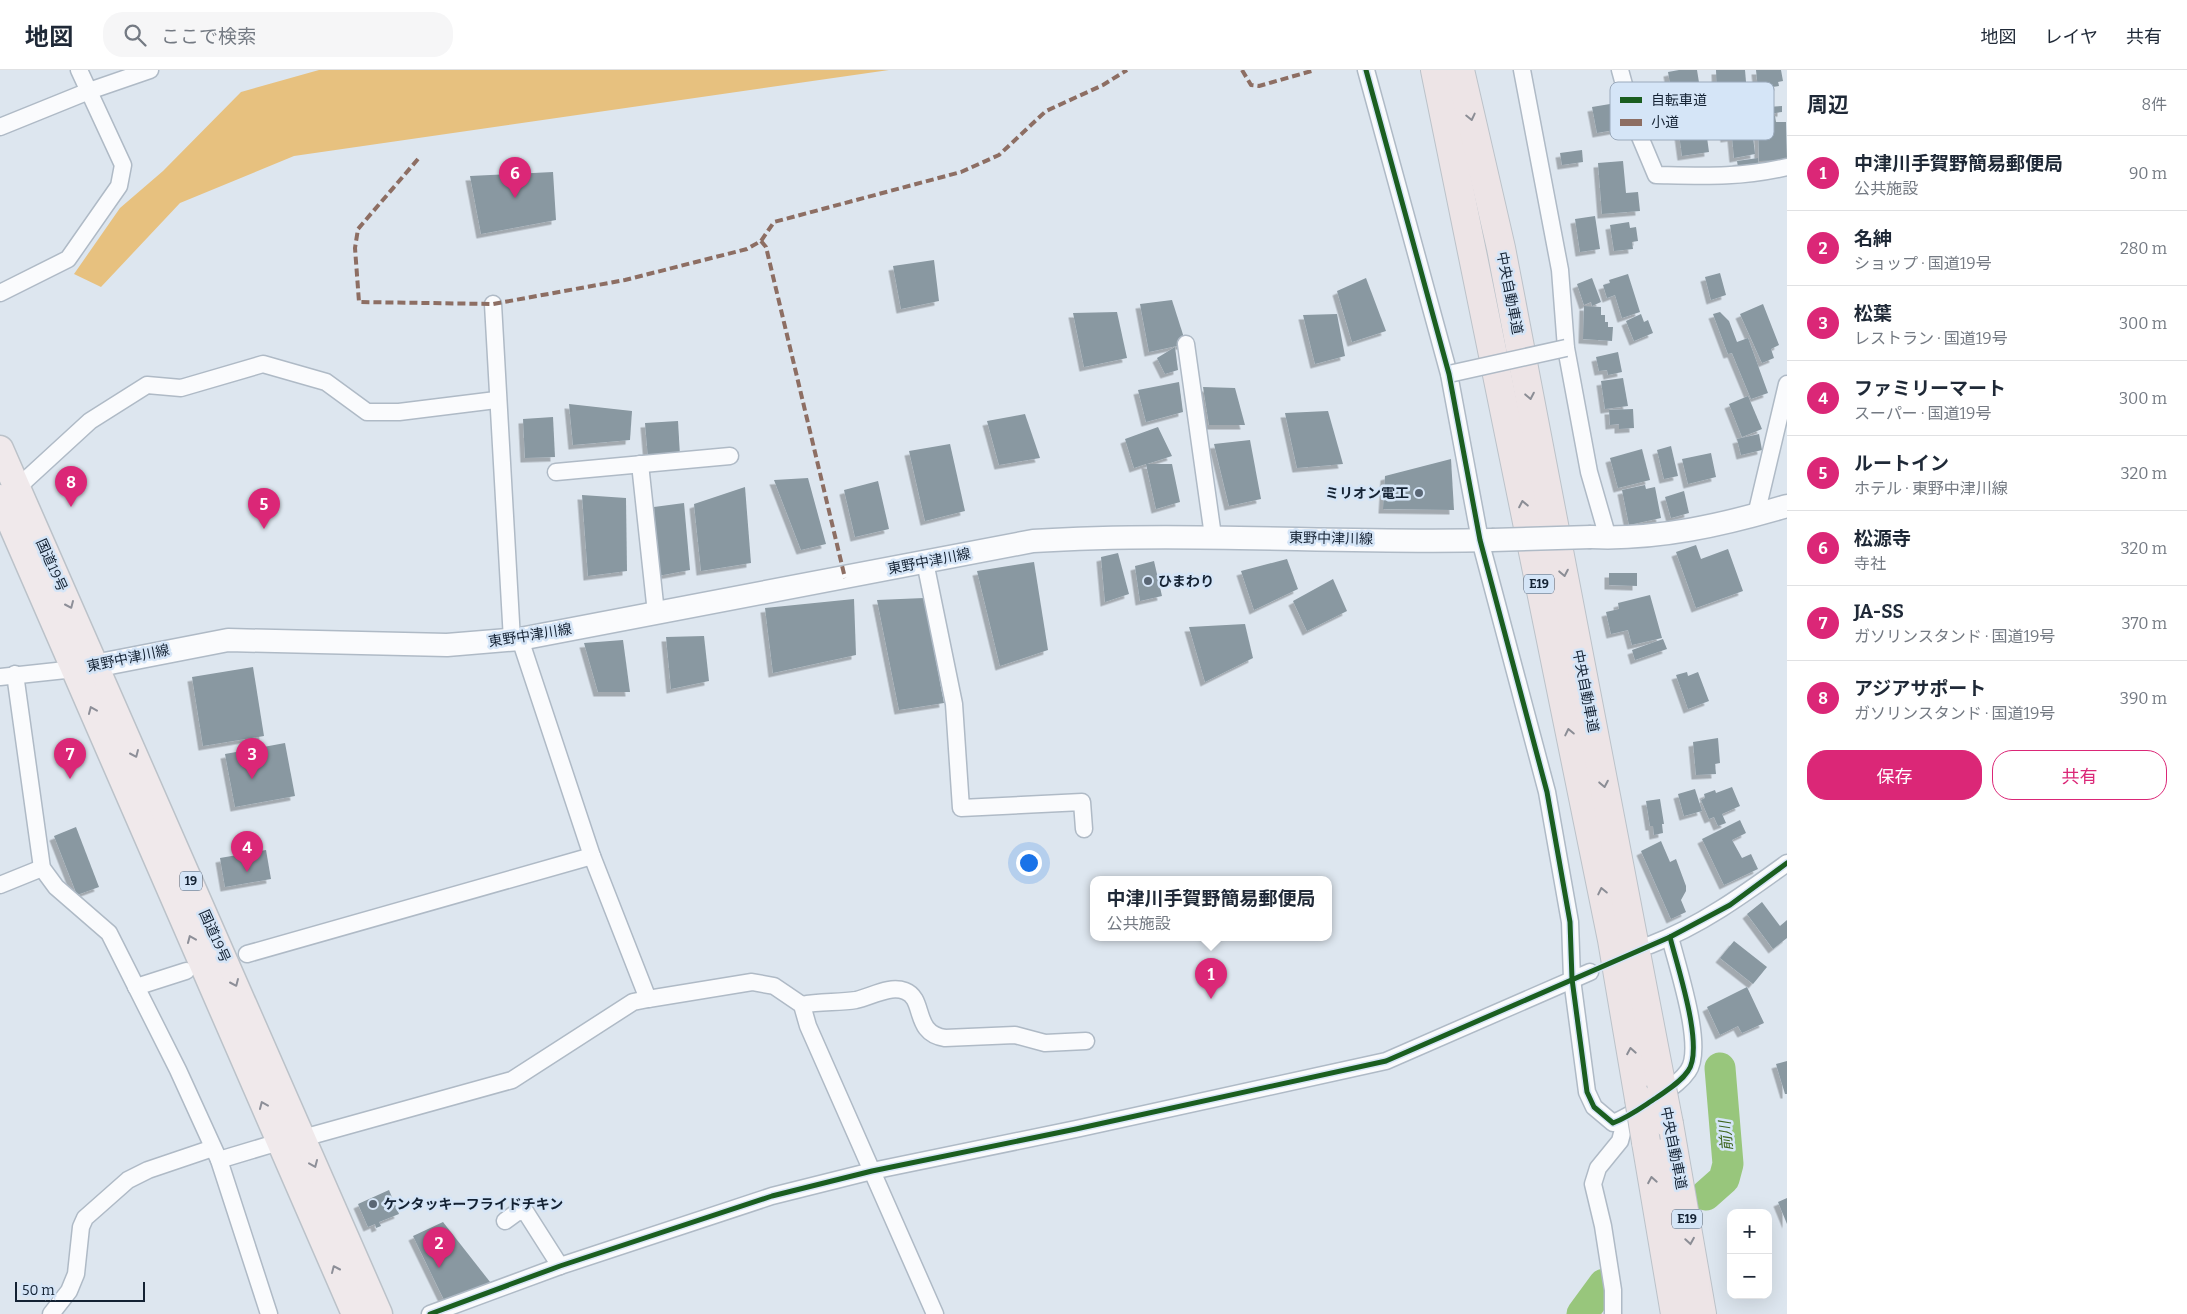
<!DOCTYPE html>
<html lang="ja">
<head>
<meta charset="utf-8">
<style>
  :root { --surface:#fff; --page:#f6f6f7; --text:#1f2937; --muted:#747a83; --line:#e0e1e3; --accent:#db2777 }
  body { margin:0; font-family:Bitter,"Noto Sans JP",serif; background:var(--page); color:var(--text) }
  .controls { position:absolute; right:15px; bottom:15px; display:grid; overflow:hidden; border-radius:10px; box-shadow:0 5px 20px #0002 }
  .controls button { width:45px; height:45px; display:grid; place-items:center; padding:0; border:0; border-bottom:1px solid var(--line); background:var(--surface); color:var(--text); font:25px sans-serif }
  .scale { position:absolute; left:15px; bottom:12px; width:130px; box-sizing:border-box; padding-left:5px; border:2px solid #142233; border-top:0; font-size:14px; line-height:18px; white-space:nowrap; color:#142233; -webkit-text-stroke:4px #d5e5f7; paint-order:stroke }
  .you { position:absolute; left:1028px; top:792px; width:18px; height:18px; margin:-12px; border:4px solid #fff; border-radius:50%; background:#1a73e8; box-shadow:0 0 0 8px #1a73e833 }
  .badge { display:grid; place-items:center; width:32px; height:32px; border-radius:50%; background:var(--accent); color:#fff; font-size:16px; font-weight:700 }
  .pin { position:absolute; translate:-50% -41px; filter:drop-shadow(0 1px 2px #0008) }
  .pin::after { content:''; position:absolute; top:26px; width:18px; height:15px; background:inherit; clip-path:polygon(0 0,100% 0,50% 100%) }
  .popup { position:absolute; left:1090px; top:806px; width:242px; height:65px; box-sizing:border-box; display:grid; place-content:center; border-radius:10px; background:var(--surface); filter:drop-shadow(0 1px 4px #0005); font-size:16px; white-space:nowrap; color:var(--muted) }
  .popup b { font-size:19px; color:var(--text) }
  .popup::after { content:''; position:absolute; left:50%; top:100%; margin-left:-10px; border:10px solid transparent; border-top-color:var(--surface) }
  .list { margin:0; padding:0; list-style:none }
  h2 { display:flex; justify-content:space-between; align-items:center; height:65px; margin:0; padding:0 20px; font-size:21px }
  h2 small { font-size:16px; font-weight:400; color:var(--muted) }
  .list li { display:grid; grid-template-columns:32px 1fr auto; gap:15px; align-items:center; box-sizing:border-box; height:75px; padding:0 20px; border-top:1px solid var(--line) }
  .list b { display:block; font-size:19px; white-space:nowrap }
  .list p { margin:0; font-size:16px; white-space:nowrap; color:var(--muted) }
  .list em { font-size:16px; font-style:normal; color:var(--muted) }
  .actions { display:flex; gap:10px; padding:15px 20px }
  .actions a { flex:1; padding:11px 0; border:1px solid var(--accent); border-radius:20px; text-align:center; font-size:18px; color:var(--accent) }
  .actions .main { background:var(--accent); color:#fff }
  .icon { flex:none; width:28px; height:28px; fill:none; stroke:currentColor; stroke-width:2; stroke-linecap:round; stroke-linejoin:round }
  .map { position:relative; flex:none; width:1787px; height:1244px; overflow:hidden }
  header { display:flex; align-items:center; gap:30px; box-sizing:border-box; height:70px; padding:0 25px; background:var(--surface); border-bottom:1px solid var(--line) }
  header strong { font-size:24px }
  nav { display:flex; gap:28px; margin-inline-start:auto; font-size:18px }
  .search { width:350px; height:45px; background:var(--page); display:flex; align-items:center; gap:12px; box-sizing:border-box; padding:0 18px; border-radius:20px; color:var(--muted); font-size:19px }
  main { display:flex }
  aside { flex:1; background:var(--surface) }
  .map>svg:first-child { display:block }
  .forest { fill:#e7c17f }
  .lines { fill:none; stroke-linecap:round; stroke-linejoin:round }
  .river { stroke:#98c67c; stroke-width:31 }
  .building { fill:#8998a1; filter:url(#shadow) }
  .minor-casing { stroke:#afbac6; stroke-width:19 }
  .secondary-casing { stroke:#afbac6; stroke-width:25 }
  .trunk-casing { stroke:#bbc2c9; stroke-width:29 }
  .motorway-casing { stroke:#bbc2c9; stroke-width:30 }
  .minor { stroke:#fafbfd; stroke-width:16 }
  .secondary { stroke:#fafbfd; stroke-width:22 }
  .trunk { stroke:#f0e9eb; stroke-width:26 }
  .motorway { stroke:#ede4e6; stroke-width:28 }
  .minor-bridge-casing { stroke:#afbac6; stroke-width:19; stroke-linecap:butt }
  .secondary-bridge-casing { stroke:#afbac6; stroke-width:25; stroke-linecap:butt }
  .motorway-bridge-casing { stroke:#bbc2c9; stroke-width:30; stroke-linecap:butt }
  .minor-bridge { stroke:#fafbfd; stroke-width:16 }
  .secondary-bridge { stroke:#fafbfd; stroke-width:22 }
  .motorway-bridge { stroke:#ede4e6; stroke-width:28 }
  .quiet { stroke:#8d6e63; stroke-width:4; stroke-dasharray:8 4; stroke-linecap:butt }
  .cycleway-casing { stroke:#d5e5f7; stroke-width:8 }
  .cycleway { stroke:#1b5e20; stroke-width:5 }
  .oneway { stroke:#8b8d95 }
  .oneway2 { stroke:#8d8f98 }
  .poi-dot { fill:#5a6775; stroke:#d5e5f7; stroke-width:2 }
  .labels { text-anchor:middle; stroke-width:5; stroke-linejoin:round; paint-order:stroke }
  .shield { fill:#d5e5f7; stroke:#4e5c6e; stroke-width:1 }
  .shield-label { font-size:12px; font-weight:bold; fill:#142233 }
  .street-label { font-size:14px; fill:#142233; stroke:#d5e5f7 }
  .poi-label { font-size:14px; font-weight:bold; fill:#142233; stroke:#d5e5f7; text-anchor:start }
  .water-label { font-size:15px; font-style:italic; fill:#3c631a; stroke:#d5e5f7 }
  .key { fill:#d5e5f7; stroke:#9baabc; stroke-width:1 }
  .key-label { font-size:14px; fill:#142233 }
</style>
</head>
<body>
<header>
<strong>地図</strong>
<div class="search"><svg class="icon" aria-label="search" viewBox="0 0 24 24"><circle cx="10" cy="10" r="6"/><path d="M15 15l6 6"/></svg>ここで検索</div>
<nav><a>地図</a><a>レイヤ</a><a>共有</a></nav>
</header>
<main>
<div class="map">
<svg width="1787" height="1244" viewBox="0 0 1787 1244">
  <defs>
    <filter id="shadow"><feDropShadow dx="-4.5" dy="4.5" stdDeviation="0" flood-color="#0004"/></filter>
  </defs>
  <rect width="100%" height="100%" fill="#dde6ef"/>
  <polygon class="forest" points="319,0 889,0 294,86 180,133 101,217 74,204 120,138 163,101 241,22"/>
  <g class="lines">
    <g class="river">
      <polyline points="1706,1125 1724,1109 1728,1094 1720,998"/>
      <polyline points="1582,1244 1604,1214"/>
    </g>
  </g>
  <g class="building">
    <polygon points="1679,0 1697,0 1701,25 1685,28 1683,17 1671,19 1668,2"/>
    <polygon points="1716,0 1745,0 1747,24 1717,25"/>
    <polygon points="1756,0 1781,0 1783,11 1778,12 1779,16 1758,19"/>
    <polygon points="1616,33 1620,59 1597,63 1592,37"/>
    <polygon points="1782,36 1782,42 1769,44 1768,37"/>
    <polygon points="1750,40 1755,84 1734,88 1732,67 1725,68 1722,43"/>
    <polygon points="1701,43 1703,54 1705,53 1709,82 1682,86 1677,49"/>
    <polygon points="1758,46 1775,46 1776,52 1786,52 1787,90 1759,91"/>
    <polygon points="1582,80 1583,92 1562,95 1560,83"/>
    <polygon points="1758,88 1759,99 1739,103 1737,91"/>
    <polygon points="1623,91 1626,123 1638,122 1640,141 1602,144 1598,93"/>
    <polygon points="553,102 556,150 481,164 470,106"/>
    <polygon points="1595,146 1600,179 1580,182 1575,149"/>
    <polygon points="1629,152 1630,158 1636,157 1638,171 1632,172 1633,179 1614,181 1610,155"/>
    <polygon points="934,190 939,231 901,239 893,196"/>
    <polygon points="1720,203 1726,225 1711,230 1705,207"/>
    <polygon points="1628,204 1640,242 1622,248 1615,225 1607,228 1603,215 1610,213 1609,210"/>
    <polygon points="1366,208 1386,261 1352,272 1337,221"/>
    <polygon points="1592,208 1601,232 1592,236 1591,232 1584,235 1577,214"/>
    <polygon points="1172,230 1186,274 1149,282 1140,234"/>
    <polygon points="1763,234 1779,275 1771,279 1774,288 1762,293 1740,244"/>
    <polygon points="1584,236 1601,237 1601,245 1605,245 1605,252 1608,252 1608,257 1613,257 1612,271 1583,269"/>
    <polygon points="1117,242 1127,288 1084,297 1073,243"/>
    <polygon points="1720,242 1729,251 1737,272 1748,268 1768,323 1751,329 1732,283 1728,284 1713,244"/>
    <polygon points="1337,244 1345,286 1315,294 1303,245"/>
    <polygon points="1641,244 1644,252 1648,250 1653,263 1634,271 1626,251"/>
    <polygon points="1175,277 1178,300 1165,304 1157,288"/>
    <polygon points="1618,282 1622,302 1608,305 1607,300 1599,301 1596,287"/>
    <polygon points="1623,308 1628,336 1605,339 1601,311"/>
    <polygon points="1179,312 1183,342 1146,352 1138,320"/>
    <polygon points="1203,317 1235,318 1245,355 1209,355"/>
    <polygon points="1748,326 1762,359 1742,367 1729,334"/>
    <polygon points="569,334 632,341 630,370 573,375"/>
    <polygon points="1633,339 1634,358 1619,359 1619,354 1610,355 1609,340"/>
    <polygon points="1328,341 1343,394 1297,398 1285,343"/>
    <polygon points="1025,344 1040,388 999,395 987,351"/>
    <polygon points="553,347 555,387 525,388 523,349"/>
    <polygon points="678,351 680,386 648,388 645,353"/>
    <polygon points="1158,357 1172,386 1147,394 1172,394 1180,432 1156,439 1146,394 1134,398 1125,369"/>
    <polygon points="1759,364 1762,380 1741,385 1737,369"/>
    <polygon points="1250,370 1261,429 1229,436 1214,374"/>
    <polygon points="950,374 965,441 925,451 909,381"/>
    <polygon points="1671,376 1678,406 1664,409 1657,380"/>
    <polygon points="1642,379 1650,410 1618,418 1610,388"/>
    <polygon points="1711,383 1716,407 1688,414 1682,389"/>
    <polygon points="1451,389 1454,440 1383,439 1385,406"/>
    <polygon points="808,408 826,474 801,480 774,410"/>
    <polygon points="878,411 889,459 855,467 844,420"/>
    <polygon points="1645,415 1646,419 1655,417 1661,448 1629,455 1622,420"/>
    <polygon points="745,417 751,493 701,501 694,434"/>
    <polygon points="1684,421 1689,443 1671,448 1665,427"/>
    <polygon points="582,425 626,428 627,501 588,506"/>
    <polygon points="684,433 690,500 658,506 654,437"/>
    <polygon points="1696,475 1701,489 1728,479 1743,521 1696,538 1676,482"/>
    <polygon points="1118,483 1129,524 1105,532 1101,487"/>
    <polygon points="1287,489 1298,519 1254,540 1241,501"/>
    <polygon points="1154,491 1162,526 1140,531 1135,496"/>
    <polygon points="1034,492 1048,580 1000,596 977,501"/>
    <polygon points="1609,503 1637,503 1637,516 1609,515"/>
    <polygon points="1333,509 1347,541 1307,561 1293,531"/>
    <polygon points="1650,525 1662,568 1632,575 1628,560 1611,564 1606,542 1619,539 1618,533"/>
    <polygon points="924,528 944,633 899,640 877,530"/>
    <polygon points="854,529 856,585 773,603 765,538"/>
    <polygon points="1245,554 1253,588 1205,612 1189,557"/>
    <polygon points="704,566 709,611 671,619 666,567"/>
    <polygon points="1663,569 1667,579 1635,590 1632,580"/>
    <polygon points="623,570 630,622 598,622 584,573"/>
    <polygon points="253,597 264,666 203,676 192,607"/>
    <polygon points="1687,602 1688,606 1698,602 1709,631 1688,639 1676,605"/>
    <polygon points="1718,668 1720,693 1715,694 1716,704 1696,705 1693,672"/>
    <polygon points="285,673 295,726 235,737 225,684"/>
    <polygon points="1732,717 1740,736 1722,744 1726,753 1718,756 1714,747 1709,749 1701,730 1705,728 1704,724 1715,720 1716,723"/>
    <polygon points="1695,719 1702,741 1684,746 1678,724"/>
    <polygon points="1660,729 1664,754 1662,754 1663,763 1654,765 1653,756 1650,756 1646,731"/>
    <polygon points="1740,750 1746,763 1732,770 1742,788 1751,784 1758,799 1724,815 1702,769"/>
    <polygon points="76,757 99,817 77,825 54,766"/>
    <polygon points="1661,771 1670,792 1676,789 1686,816 1686,821 1681,830 1686,842 1671,849 1641,781"/>
    <polygon points="266,780 271,809 225,817 220,788"/>
    <polygon points="1762,832 1780,856 1787,850 1787,868 1773,879 1747,844"/>
    <polygon points="1734,871 1767,897 1753,914 1720,888"/>
    <polygon points="1747,917 1764,953 1742,963 1738,956 1720,965 1707,937"/>
    <polygon points="1787,991 1787,1024 1785,1024 1776,994"/>
    <polygon points="389,1120 399,1144 379,1152 381,1156 376,1158 375,1154 368,1157 358,1134"/>
    <polygon points="1787,1128 1787,1154 1778,1132"/>
    <polygon points="443,1152 494,1217 446,1234 413,1166"/>
  </g>
  <g class="lines">
    <defs>
      <g id="minor">
        <path d="M1366 0 1449 304 1480 470 1547 722 1570 852 1572 909 1587 1022 1594 1037 1613 1053C1629 1047 1642 1037 1656 1028 1667 1020 1680 1013 1688 1001 1705 978 1677 896 1670 867"/>
        <polyline points="1522,0 1560,200 1566,278 1589,402 1608,468"/>
        <path d="M1620 0 1635 55 1656 105C1703 106 1740 108 1787 97"/>
        <polyline points="0,57 89,21 150,0"/>
        <polyline points="0,223 68,189 119,116 123,95 79,0"/>
        <polyline points="493,234 512,570"/>
        <polyline points="1186,274 1213,466"/>
        <polyline points="640,394 656,543"/>
        <polyline points="556,402 730,386"/>
        <polyline points="17,418 90,351 147,315 181,318 263,294 326,312 367,342 399,342 496,330"/>
        <polyline points="1756,445 1787,314"/>
        <polyline points="925,492 954,634 961,738 1082,732 1084,759"/>
        <polyline points="520,569 592,786 648,929"/>
        <polyline points="15,604 42,798 56,817 109,863 178,1000 219,1090 269,1244"/>
        <polyline points="0,607 75,599"/>
        <polyline points="0,815 42,798"/>
        <path d="M1650 875C1700 856 1743 825 1787 793"/>
        <polyline points="247,884 592,786"/>
        <polyline points="136,917 186,901"/>
        <path d="M802 935C820 931 838 933 856 930 871 927 889 915 905 921 926 929 912 963 945 968L1015 965 1045 973 1086 971"/>
        <polyline points="303,1068 512,1010 633,932 648,929 752,912 774,916 802,935 808,956 935,1244"/>
        <polyline points="219,1090 279,1072"/>
        <polyline points="505,1151 516,1143 525,1141 560,1196"/>
        <polyline points="51,1244 69,1221 76,1204 81,1157 85,1148 128,1110 148,1100 213,1078"/>
        <polyline points="430,1244 560,1196 772,1126 872,1101 1076,1059 1386,991 1590,902"/>
        <polyline points="1613,1244 1613,1220 1603,1156 1593,1114 1598,1098 1620,1071 1626,1048"/>
      </g>
      <g id="secondary">
        <path d="M1591 467C1657 470 1723 455 1787 436"/>
        <path d="M79 599 228 570 447 575 520 569 1033 471C1186 461 1339 474 1492 470"/>
      </g>
      <g id="trunk">
        <polyline points="0,379 379,1244"/>
        <polyline points="0,428 355,1244"/>
      </g>
      <g id="motorway">
        <polyline points="1435,0 1612,870 1639,1029"/>
        <polyline points="1460,0 1501,178 1661,1013"/>
        <polyline points="1669,1054 1702,1244"/>
        <polyline points="1646,1072 1675,1244"/>
      </g>
    </defs>
    <use href="#minor" class="minor-casing"/>
    <use href="#secondary" class="secondary-casing"/>
    <use href="#trunk" class="trunk-casing"/>
    <use href="#motorway" class="motorway-casing"/>
    <use href="#minor" class="minor"/>
    <use href="#secondary" class="secondary"/>
    <use href="#trunk" class="trunk"/>
    <use href="#motorway" class="motorway"/>
    <defs>
      <polyline id="minor-bridge" points="1449,304 1566,278"/>
      <polyline id="secondary-bridge" points="1492,470 1591,467"/>
      <g id="motorway-bridge">
        <polyline points="1661,1013 1669,1054"/>
        <polyline points="1639,1029 1646,1072"/>
      </g>
    </defs>
    <use href="#minor-bridge" class="minor-bridge-casing"/>
    <use href="#secondary-bridge" class="secondary-bridge-casing"/>
    <use href="#motorway-bridge" class="motorway-bridge-casing"/>
    <use href="#minor-bridge" class="minor-bridge"/>
    <use href="#secondary-bridge" class="secondary-bridge"/>
    <use href="#motorway-bridge" class="motorway-bridge"/>
    <g class="quiet">
      <polyline points="1242,0 1251,15 1259,16 1315,0"/>
      <polyline points="418,89 358,159 355,178 359,232 493,234 625,210 747,179 761,171 774,152 961,102 999,85 1046,41 1103,15 1127,0"/>
      <polyline points="761,171 766,177 845,508"/>
    </g>
    <defs>
      <g id="cycleway">
        <path d="M1366 0 1449 304 1480 470 1547 722 1570 852 1572 909 1587 1022 1594 1037 1613 1053C1629 1047 1642 1037 1656 1028 1667 1020 1680 1013 1688 1001 1705 978 1677 896 1670 867"/>
        <polyline points="430,1244 560,1196 772,1126 872,1101 1076,1059 1386,991 1670,867 1730,835 1787,793"/>
      </g>
    </defs>
    <use href="#cycleway" class="cycleway-casing"/>
    <use href="#cycleway" class="cycleway"/>
  </g>
  <defs><path id="oneway-chevron" d="M-2-3.5L2.5 0L-2 3.5" fill="none" stroke-width="1.6" stroke-linecap="round" stroke-linejoin="round" transform="scale(1.25)"/></defs>
  <g class="oneway">
    <use href="#oneway-chevron" transform="translate(1471 47) rotate(77)"/>
    <use href="#oneway-chevron" transform="translate(1530 326) rotate(79)"/>
    <use href="#oneway-chevron" transform="translate(1523 434) rotate(-101)"/>
    <use href="#oneway-chevron" transform="translate(1564 503) rotate(79)"/>
    <use href="#oneway-chevron" transform="translate(1569 662) rotate(-102)"/>
    <use href="#oneway-chevron" transform="translate(1604 714) rotate(79)"/>
    <use href="#oneway-chevron" transform="translate(1602 821) rotate(-102)"/>
    <use href="#oneway-chevron" transform="translate(1631 981) rotate(-100)"/>
    <use href="#oneway-chevron" transform="translate(1652 1110) rotate(-100)"/>
    <use href="#oneway-chevron" transform="translate(1690 1171) rotate(81)"/>
  </g>
  <g class="oneway2">
    <use href="#oneway-chevron" transform="translate(70 535) rotate(66)"/>
    <use href="#oneway-chevron" transform="translate(92 640) rotate(-113)"/>
    <use href="#oneway-chevron" transform="translate(135 684) rotate(66)"/>
    <use href="#oneway-chevron" transform="translate(191 869) rotate(-113)"/>
    <use href="#oneway-chevron" transform="translate(235 913) rotate(66)"/>
    <use href="#oneway-chevron" transform="translate(263 1035) rotate(-113)"/>
    <use href="#oneway-chevron" transform="translate(314 1094) rotate(67)"/>
    <use href="#oneway-chevron" transform="translate(335 1199) rotate(-114)"/>
  </g>
  <g class="poi-dot">
    <circle cx="1419" cy="423" r="5"/>
    <circle cx="1148" cy="511" r="5"/>
    <circle cx="373" cy="1134" r="5"/>
  </g>
  <g class="labels">
    <g class="shield">
      <rect x="1524" y="504.5" width="30" height="19" rx="4"/>
      <rect x="180" y="801.5" width="22" height="19" rx="4"/>
      <rect x="1672" y="1139.5" width="30" height="19" rx="4"/>
    </g>
    <g class="shield-label">
      <text x="1539" y="518">E19</text>
      <text x="191" y="815">19</text>
      <text x="1687" y="1153">E19</text>
    </g>
    <g class="street-label">
      <text transform="translate(1510 223) rotate(79)" y="5">中央自動車道</text>
      <text transform="translate(1331 468) rotate(1)" y="5">東野中津川線</text>
      <text transform="translate(929 491) rotate(-11)" y="5">東野中津川線</text>
      <text transform="translate(52 495) rotate(66)" y="5">国道19号</text>
      <text transform="translate(530 565) rotate(-9)" y="5">東野中津川線</text>
      <text transform="translate(128 588) rotate(-12)" y="5">東野中津川線</text>
      <text transform="translate(1586 621) rotate(79)" y="5">中央自動車道</text>
      <text transform="translate(215 866) rotate(66)" y="5">国道19号</text>
      <text transform="translate(1674 1078) rotate(79)" y="5">中央自動車道</text>
    </g>
    <g class="poi-label">
      <text x="1409" y="428" text-anchor="end">ミリオン電工</text>
      <text x="1158" y="516">ひまわり</text>
      <text x="383" y="1139">ケンタッキーフライドチキン</text>
    </g>
    <g class="water-label">
      <text transform="translate(1726 1066) rotate(-95)" y="5">前川</text>
    </g>
  </g>
  <rect x="1610" y="12" width="164" height="58" rx="8" class="key"/>
  <rect x="1620" y="27" width="22" height="6" fill="#1b5e20"/>
  <rect x="1620" y="49" width="22" height="7" fill="#8d6e63"/>
  <g class="key-label">
    <text x="1651" y="35">自転車道</text>
    <text x="1651" y="57">小道</text>
  </g>
</svg>
<div class="controls">
<button>+</button>
<button>−</button>
</div>
<div class="scale">50 m</div>
<div class="you"></div>
<div class="pin badge" style="left:1211px;top:929px">1</div>
<div class="popup"><b>中津川手賀野簡易郵便局</b>公共施設</div>
<div class="pin badge" style="left:439px;top:1198px">2</div>
<div class="pin badge" style="left:252px;top:709px">3</div>
<div class="pin badge" style="left:247px;top:802px">4</div>
<div class="pin badge" style="left:264px;top:459px">5</div>
<div class="pin badge" style="left:515px;top:128px">6</div>
<div class="pin badge" style="left:70px;top:709px">7</div>
<div class="pin badge" style="left:71px;top:437px">8</div>
</div>
<aside>
<h2>周辺<small>8件</small></h2>
<ul class="list">
<li><span class="badge">1</span><div><b>中津川手賀野簡易郵便局</b><p>公共施設</p></div><em>90 m</em></li>
<li><span class="badge">2</span><div><b>名紳</b><p>ショップ · 国道19号</p></div><em>280 m</em></li>
<li><span class="badge">3</span><div><b>松葉</b><p>レストラン · 国道19号</p></div><em>300 m</em></li>
<li><span class="badge">4</span><div><b>ファミリーマート</b><p>スーパー · 国道19号</p></div><em>300 m</em></li>
<li><span class="badge">5</span><div><b>ルートイン</b><p>ホテル · 東野中津川線</p></div><em>320 m</em></li>
<li><span class="badge">6</span><div><b>松源寺</b><p>寺社</p></div><em>320 m</em></li>
<li><span class="badge">7</span><div><b>JA-SS</b><p>ガソリンスタンド · 国道19号</p></div><em>370 m</em></li>
<li><span class="badge">8</span><div><b>アジアサポート</b><p>ガソリンスタンド · 国道19号</p></div><em>390 m</em></li>
</ul>
<div class="actions"><a class="main">保存</a><a>共有</a></div>
</aside>
</main>
</body>
</html>
